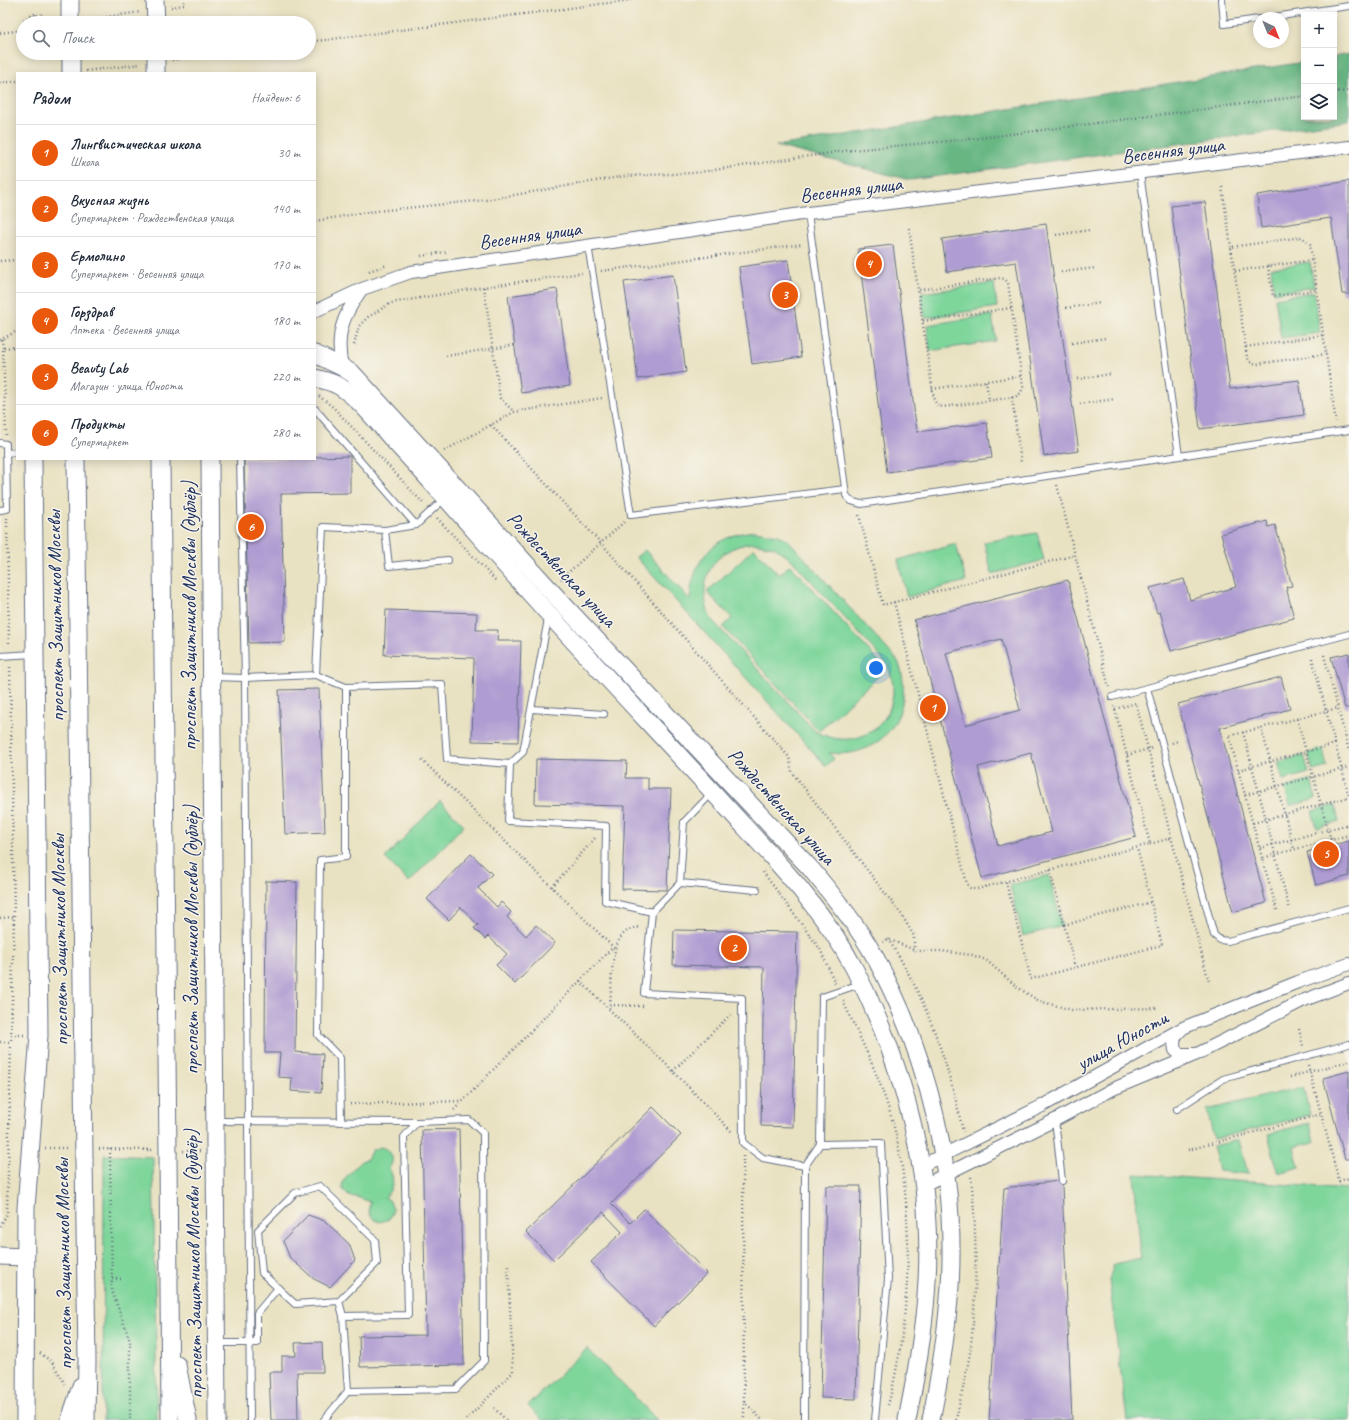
<!DOCTYPE html>
<html lang="ru">
<head>
<meta charset="utf-8">
<style>
  :root { --surface:#fff; --page:#f6f6f7; --text:#1f2937; --muted:#747a83; --line:#e0e1e3; --accent:#ea580c }
  body { margin:0; font-family:Caveat,sans-serif; background:var(--page); color:var(--text) }
  .controls { position:absolute; right:12px; top:12px; display:grid; overflow:hidden; border-radius:0px; box-shadow:0 2px 10px #0003 }
  .controls button { width:36px; height:36px; display:grid; place-items:center; padding:0; border:0; border-bottom:1px solid var(--line); background:var(--surface); color:var(--text); font:20px sans-serif }
  .compass { position:absolute; left:1253px; top:12px; width:36px; height:36px; border-radius:50%; background:var(--surface); box-shadow:0 2px 10px #0003; rotate:137deg }
  .you { position:absolute; left:876px; top:668px; width:14px; height:14px; margin:-10px; border:3px solid #fff; border-radius:50%; background:#1a73e8; box-shadow:0 0 0 6px #1a73e833 }
  .badge { display:grid; place-items:center; width:26px; height:26px; border-radius:50%; background:var(--accent); color:#fff; font-size:13px; font-weight:700 }
  .pin { position:absolute; translate:-50% -50%; border:2px solid #fff; box-shadow:0 1px 4px #0006 }
  .list { margin:0; padding:0; list-style:none }
  h2 { display:flex; justify-content:space-between; align-items:center; height:52px; margin:0; padding:0 16px; font-size:17px }
  h2 small { font-size:13px; font-weight:400; color:var(--muted) }
  .list li { display:grid; grid-template-columns:26px 1fr auto; gap:12px; align-items:center; box-sizing:border-box; height:56px; padding:0 16px; border-top:1px solid var(--line) }
  .list b { display:block; font-size:15px; white-space:nowrap }
  .list p { margin:0; font-size:13px; white-space:nowrap; color:var(--muted) }
  .list em { font-size:13px; font-style:normal; color:var(--muted) }
  .icon { flex:none; width:22px; height:22px; fill:none; stroke:currentColor; stroke-width:2; stroke-linecap:round; stroke-linejoin:round }
  .map { position:relative; flex:none; width:1349px; height:1420px; overflow:hidden }
  .search { position:absolute; background:var(--surface); box-shadow:0 2px 10px #0003; left:16px; top:16px; width:300px; height:44px; display:flex; align-items:center; gap:10px; box-sizing:border-box; padding:0 14px; border-radius:22px; color:var(--muted); font-size:15px }
  .panel { position:absolute; background:var(--surface); box-shadow:0 2px 10px #0003; left:16px; top:72px; width:300px; height:388px; border-radius:0px }
  .map>svg:first-child { display:block }
  .green { fill:#7fd69b; stroke:#4d827c; fill-rule:evenodd }
  .forest { fill:#67b783; stroke:#417370 }
  .building { fill:#af9cd2; fill-rule:evenodd }
  .lines { fill:none; stroke-linecap:round; stroke-linejoin:round }
  .lane-casing { stroke:#636e81; stroke-width:8 }
  .street-casing { stroke:#636e81; stroke-width:14 }
  .secondary-casing { stroke:#636e81; stroke-width:19 }
  .path { stroke:#636e81; stroke-width:2.5; stroke-dasharray:1 3; stroke-linecap:butt }
  .lane { stroke:#fff; stroke-width:6 }
  .street { stroke:#fff; stroke-width:12 }
  .secondary { stroke:#fff; stroke-width:17 }
  .secondary-bridge-casing { stroke:#636e81; stroke-width:19; stroke-linecap:butt }
  .secondary-bridge { stroke:#fff; stroke-width:17 }
  .labels { text-anchor:middle; stroke-width:3; stroke-linejoin:round; paint-order:stroke }
  .street-label { font-size:20px; fill:#1b2f5e; stroke:#f7f3e8 }
</style>
</head>
<body>
<div class="map">
<svg width="1349" height="1420" viewBox="0 0 1349 1420">
  <rect width="100%" height="100%" fill="#f7f3e8"/>
  <filter id="ink" filterUnits="userSpaceOnUse"><feTurbulence type="fractalNoise" baseFrequency=".025" numOctaves="2"/><feDisplacementMap in="SourceGraphic" scale="8" xChannelSelector="R" yChannelSelector="G"/><feConvolveMatrix kernelMatrix="1 2 1 2 8 2 1 2 1" color-interpolation-filters="sRGB"/></filter>
  <filter id="wash" filterUnits="userSpaceOnUse"><feTurbulence type="fractalNoise" baseFrequency=".012" numOctaves="4" result="noise"/><feDisplacementMap in="SourceGraphic" scale="16" xChannelSelector="R" yChannelSelector="G"/><feGaussianBlur stdDeviation="0.9" result="paint"/><feColorMatrix in="noise" values="0 0 0 0 0 0 0 0 0 0 0 0 0 0 0 0 0 1.4 0 .05"/><feComposite in="paint" operator="in"/></filter>
  <g filter="url(#wash)">
    <rect width="100%" height="100%" fill="#e9e2c2"/>
    <g class="green">
      <polygon points="1310,262 1314,287 1274,293 1271,268"/>
      <polygon points="994,283 997,307 925,318 921,293"/>
      <polygon points="1314,292 1320,333 1281,338 1275,298"/>
      <polygon points="992,315 996,341 930,351 927,325"/>
      <path d="M755 531 778 535 788 540 898 661C917 710 884 760 829 753L834 759 826 766 636 557 645 550 690 600C692 559 714 535 755 531ZM753 543 774 547 791 559 887 664C910 714 863 758 815 731L711 619C694 582 713 547 753 543Z"/>
      <polygon points="1037,533 1044,560 992,574 984,542"/>
      <polygon points="956,544 966,581 907,597 898,560"/>
      <polygon points="754,548 779,575 790,565 886,669 819,731 723,627 732,618 707,592"/>
      <polygon points="1323,749 1327,767 1313,771 1308,753"/>
      <polygon points="1304,755 1309,773 1283,780 1278,762"/>
      <polygon points="1311,780 1316,799 1290,806 1285,788"/>
      <polygon points="440,801 464,825 409,882 385,858"/>
      <polygon points="1335,805 1339,822 1317,828 1312,811"/>
      <polygon points="1049,875 1062,926 1023,936 1010,885"/>
      <polygon points="1303,1087 1310,1115 1214,1139 1207,1110"/>
      <polygon points="1310,1123 1314,1142 1294,1147 1299,1167 1278,1173 1268,1134"/>
      <polygon points="1239,1140 1248,1174 1219,1171 1213,1146"/>
      <path d="M381 1147C391 1150 396 1159 389 1168 395 1179 394 1188 385 1197L390 1201 393 1210 389 1219 380 1222C370 1219 367 1212 370 1202L357 1197 349 1196C338 1188 342 1180 350 1173 356 1167 358 1161 367 1159L372 1150Z"/>
      <polygon points="104,1155 153,1157 157,1420 103,1420"/>
      <polygon points="1134,1174 1349,1189 1349,1420 1127,1420 1109,1280 1114,1264 1141,1258"/>
      <polygon points="587,1348 657,1420 542,1420 528,1406"/>
    </g>
    <polygon class="forest" points="1349,54 1349,121 910,180 776,146 1304,62 1304,117 1334,117 1334,57"/>
    <g id="blocks">
      <g class="building">
        <polygon points="1349,181 1349,294 1342,294 1331,218 1261,228 1257,195"/>
        <polygon points="1205,202 1230,389 1299,380 1304,415 1200,429 1171,206"/>
        <polygon points="1046,224 1079,451 1044,456 1016,262 947,272 942,239"/>
        <polygon points="893,245 917,432 987,423 992,458 887,472 858,249"/>
        <polygon points="788,260 801,357 752,364 739,267"/>
        <polygon points="673,275 686,372 638,379 624,282"/>
        <polygon points="557,289 570,386 521,393 508,296"/>
        <polygon points="350,456 350,493 281,494 285,642 249,643 244,459 315,459 315,457"/>
        <polygon points="1267,521 1268,527 1275,525 1292,586 1286,587 1294,618 1171,651 1160,612 1157,613 1150,588 1184,579 1190,600 1236,587 1221,534"/>
        <path d="M1068 580 1136 837 982 878 914 620ZM1001 639 1020 710 965 725 946 653ZM1031 753 1052 832 998 846 978 767Z"/>
        <polygon points="386,610 477,613 476,630 498,630 497,641 521,641 518,742 472,741 474,658 384,655"/>
        <polygon points="1349,653 1349,708 1345,708 1331,657"/>
        <polygon points="1281,677 1290,709 1220,728 1266,903 1233,912 1178,704"/>
        <polygon points="319,689 325,832 285,834 279,690"/>
        <polygon points="536,759 627,761 626,778 648,778 648,789 671,789 667,890 622,889 625,806 535,804"/>
        <polygon points="1349,841 1349,876 1316,885 1307,852"/>
        <polygon points="471,854 492,874 478,888 497,907 501,902 511,912 507,917 526,936 536,925 555,943 515,984 496,965 507,954 488,936 485,939 474,928 478,925 461,907 449,920 427,899"/>
        <polygon points="266,881 297,882 295,1052 323,1054 321,1093 291,1091 292,1078 278,1077 280,1053 265,1053"/>
        <polygon points="674,930 797,932 793,1127 761,1126 764,967 673,965"/>
        <polygon points="1349,1071 1349,1159 1345,1159 1323,1078"/>
        <polygon points="653,1107 681,1135 611,1204 630,1223 644,1209 707,1273 654,1326 591,1262 622,1232 603,1212 554,1260 526,1232"/>
        <polygon points="459,1129 464,1365 360,1367 359,1336 426,1335 422,1130"/>
        <polygon points="1058,1181 1062,1185 1072,1420 989,1420 1004,1188"/>
        <polygon points="826,1186 861,1186 856,1399 821,1398"/>
        <polygon points="308,1215 325,1221 349,1244 355,1260 330,1287 314,1279 290,1258 283,1241"/>
        <polygon points="322,1342 323,1372 297,1372 298,1420 271,1420 269,1372 282,1372 282,1356 296,1356 295,1343"/>
      </g>
    </g>
  </g>
  <g filter="url(#ink)">
    <use href="#blocks" fill-opacity="0" stroke="#636e81" stroke-width="1"/>
    <g class="lines">
      <defs>
        <g id="lane">
          <polyline points="1222,0 1224,24 1259,19"/>
          <polyline points="1267,18 1349,6"/>
          <polyline points="1140,173 1179,456 1349,430"/>
          <polyline points="808,213 846,495 851,501 861,504 1179,456"/>
          <polyline points="588,245 631,515 845,489"/>
          <polyline points="315,409 416,525 444,499"/>
          <polyline points="0,443 6,444 7,509 0,510"/>
          <polyline points="6,453 17,452"/>
          <polyline points="240,459 245,678 250,1420"/>
          <polyline points="385,530 416,525"/>
          <polyline points="1349,634 1147,688 1214,935 1220,940 1228,941 1349,908"/>
          <polyline points="0,656 34,654"/>
          <polyline points="316,675 346,687 346,857 320,860 318,1035 340,1058 341,1122"/>
          <polyline points="213,677 245,678 316,675 323,527 385,530 389,566 448,560"/>
          <polyline points="346,687 442,684 447,759 510,764 508,821 606,826 605,901 652,912 644,993 742,998 743,1143 763,1158 805,1166 804,1420"/>
          <polyline points="1112,697 1147,688"/>
          <polyline points="532,709 604,714"/>
          <polyline points="510,764 523,752 548,619"/>
          <polyline points="680,883 757,890"/>
          <polyline points="652,912 680,883 684,822 712,793"/>
          <polyline points="860,984 822,997 820,1144 881,1143 888,1279 875,1420"/>
          <polyline points="1177,1109 1223,1079 1349,1044"/>
          <polyline points="1055,1120 1062,1181"/>
          <polyline points="215,1121 417,1122"/>
          <polyline points="805,1166 820,1144"/>
          <polyline points="339,1301 295,1304 262,1273 258,1230 295,1193 320,1186 375,1240 377,1263 339,1301 343,1316"/>
          <polyline points="218,1343 257,1343 257,1313 278,1288"/>
          <polyline points="324,1420 348,1391 343,1316 408,1315 404,1137 417,1122 469,1120 483,1133 484,1361 456,1389 348,1391"/>
        </g>
        <g id="street">
          <polyline points="315,311 362,289 411,272 808,213 1349,147"/>
          <path d="M342 367C335 334 343 316 361 290"/>
          <path d="M1181 1030C1174 1036 1173 1041 1175 1050L1180 1054H1195"/>
          <polyline points="921,1166 1042,1106 1185,1027 1298,982 1349,964"/>
          <polyline points="924,1185 1055,1120 1113,1089 1197,1054 1302,1001 1349,983"/>
        </g>
        <g id="secondary">
          <polyline points="71,53 71,73"/>
          <path d="M315 354 342 367 353 374 561 602 811 869C834 897 859 927 876 959 929 1057 957 1175 950 1286 947 1330 940 1376 931 1420"/>
          <path d="M315 378C323 380 332 382 339 386 360 399 377 422 393 440 437 487 478 535 521 583 590 661 662 736 732 813 776 861 824 910 854 968 894 1044 923 1138 927 1224 931 1289 920 1356 907 1420"/>
          <polyline points="210,459 217,1420"/>
          <polyline points="168,1154 170,1420"/>
          <polyline points="84,1159 87,1360 86,1420"/>
          <polyline points="0,1256 25,1257"/>
          <polyline points="177,1365 188,1420"/>
          <polyline points="25,1420 26,1208 39,1035 33,459"/>
          <polyline points="70,1420 81,1386"/>
        </g>
      </defs>
      <use href="#lane" class="lane-casing"/>
      <use href="#street" class="street-casing"/>
      <use href="#secondary" class="secondary-casing"/>
      <g class="path">
        <polyline points="171,7 184,5 184,0"/>
        <polyline points="26,20 43,14"/>
        <polyline points="86,20 140,12"/>
        <polyline points="28,23 22,21 36,13 36,23"/>
        <polyline points="0,33 23,30"/>
        <polyline points="309,42 631,0"/>
        <polyline points="172,60 227,53"/>
        <polyline points="86,71 141,64"/>
        <polyline points="0,83 17,81"/>
        <polyline points="1334,92 1349,91"/>
        <polyline points="1222,187 1231,247"/>
        <polyline points="315,221 367,212 485,200 625,176 693,173 851,150 981,138 1304,96"/>
        <polyline points="909,228 934,400 938,406 943,407 1015,397 1021,393 1023,387 1008,283 1005,279 1000,278 918,290"/>
        <polyline points="1056,235 1090,230"/>
        <polyline points="421,256 446,252"/>
        <polyline points="0,261 17,260"/>
        <polyline points="1268,266 1273,296 1317,290"/>
        <polyline points="369,271 387,265"/>
        <polyline points="601,271 803,244"/>
        <polyline points="1235,271 1313,260"/>
        <polyline points="1061,272 1096,268"/>
        <polyline points="484,287 500,398 514,412"/>
        <polyline points="1066,308 1101,303"/>
        <polyline points="923,321 1011,308"/>
        <polyline points="2,339 3,348"/>
        <polyline points="0,340 17,331"/>
        <polyline points="1072,343 1106,338"/>
        <polyline points="354,345 359,326 368,317 391,303 484,287 582,273"/>
        <polyline points="1246,347 1323,335"/>
        <polyline points="1326,354 1257,364 1250,362 1247,357 1231,247 1302,237 1310,244 1336,422"/>
        <polyline points="446,356 515,345"/>
        <polyline points="1077,379 1111,374"/>
        <polyline points="986,381 989,401"/>
        <polyline points="932,389 1021,376"/>
        <polyline points="319,396 334,408 424,504"/>
        <polyline points="1012,397 1021,463"/>
        <polyline points="1080,404 1115,399"/>
        <polyline points="491,425 601,543 789,757 792,772 901,914 914,936 914,950"/>
        <polyline points="6,435 3,348 17,347"/>
        <polyline points="444,451 514,412 602,398"/>
        <polyline points="1057,485 1109,687"/>
        <polyline points="859,515 883,605 1075,555"/>
        <polyline points="7,518 9,645"/>
        <polyline points="437,518 496,581"/>
        <polyline points="561,579 624,522"/>
        <polyline points="894,602 967,884 971,889 977,889 1150,844 1114,706"/>
        <polyline points="1324,655 1349,751"/>
        <polyline points="1312,658 1335,744"/>
        <polyline points="1115,709 1136,703 1209,982"/>
        <polyline points="1297,719 1331,840"/>
        <polyline points="1261,727 1294,849"/>
        <polyline points="1243,732 1289,907"/>
        <polyline points="1172,743 1178,741"/>
        <polyline points="1127,755 1153,748"/>
        <polyline points="422,760 615,949"/>
        <polyline points="1238,770 1335,744 1349,796"/>
        <polyline points="1245,795 1349,767"/>
        <polyline points="1253,823 1349,797"/>
        <polyline points="1150,844 1171,838"/>
        <polyline points="1260,848 1349,824"/>
        <polyline points="1262,858 1229,736 1338,708"/>
        <polyline points="1050,870 1075,967"/>
        <polyline points="763,872 820,949 835,983"/>
        <polyline points="1006,882 1031,979 1162,945 1137,848"/>
        <polyline points="552,887 595,838"/>
        <polyline points="1277,910 1262,858 1349,835"/>
        <polyline points="0,918 14,917"/>
        <polyline points="1064,925 1151,902"/>
        <path d="M888 939C926 997 949 1064 963 1132"/>
        <polyline points="883,942 888,939 917,951 940,951 972,955 986,960 1017,987 1039,1001 1072,1010 1159,1008"/>
        <polyline points="580,981 673,1071 733,1133"/>
        <path d="M843 1001C857 1032 873 1063 884 1095 917 1183 913 1314 888 1405"/>
        <polyline points="610,1005 644,1006"/>
        <path d="M609 1008C615 985 604 929 640 927"/>
        <polyline points="1299,1029 1303,1046"/>
        <polyline points="11,1035 24,1035"/>
        <polyline points="0,1042 10,1042"/>
        <polyline points="1308,1065 1339,1181 1349,1178"/>
        <polyline points="673,1071 732,1013"/>
        <polyline points="1290,1077 1349,1061"/>
        <polyline points="350,1104 461,1101"/>
        <polyline points="454,1110 613,947"/>
        <polyline points="45,1148 68,1148"/>
        <polyline points="99,1149 152,1150"/>
        <polyline points="110,1149 112,1291 130,1341 130,1420"/>
        <polyline points="1188,1150 1322,1114"/>
        <polyline points="183,1151 200,1151"/>
        <polyline points="743,1156 744,1420"/>
        <polyline points="0,1226 7,1214 14,917 10,664"/>
        <polyline points="112,1279 124,1279"/>
        <polyline points="40,1353 52,1362 65,1384"/>
        <polyline points="744,1401 762,1420"/>
        <polyline points="494,1408 506,1420"/>
        <polyline points="466,1420 513,1372 508,1265"/>
        <path d="M956 1420C961 1395 968 1370 971 1345 977 1287 977 1234 971 1176"/>
      </g>
      <use href="#lane" class="lane"/>
      <use href="#street" class="street"/>
      <use href="#secondary" class="secondary"/>
      <defs>
        <g id="secondary-bridge">
          <polyline points="70,0 70,23"/>
          <polyline points="155,0 156,23"/>
          <polyline points="156,53 156,73"/>
          <polyline points="76,459 84,1159"/>
          <polyline points="161,459 168,1154"/>
        </g>
      </defs>
      <use href="#secondary-bridge" class="secondary-bridge-casing"/>
      <use href="#secondary-bridge" class="secondary-bridge"/>
    </g>
  </g>
  <g class="labels">
    <g class="street-label">
      <text transform="translate(1173 150) rotate(-7)" y="7">Весенняя улица</text>
      <text transform="translate(851 189) rotate(-7)" y="7">Весенняя улица</text>
      <text transform="translate(530 235) rotate(-8)" y="7">Весенняя улица</text>
      <text transform="translate(562 569) rotate(47)" y="7">Рождественская улица</text>
      <text transform="translate(55 616) rotate(-91)" y="7">проспект Защитников Москвы</text>
      <text transform="translate(189 616) rotate(-90)" y="7">проспект Защитников Москвы (дублёр)</text>
      <text transform="translate(782 806) rotate(48)" y="7">Рождественская улица</text>
      <text transform="translate(59 940) rotate(-91)" y="7">проспект Защитников Москвы</text>
      <text transform="translate(191 940) rotate(-90)" y="7">проспект Защитников Москвы (дублёр)</text>
      <text transform="translate(1122 1040) rotate(-29)" y="7">улица Юности</text>
      <text transform="translate(63 1264) rotate(-91)" y="7">проспект Защитников Москвы</text>
      <text transform="translate(193 1264) rotate(-91)" y="7">проспект Защитников Москвы (дублёр)</text>
    </g>
  </g>
</svg>
<div class="controls">
<button>+</button>
<button>−</button>
<button><svg class="icon" aria-label="layers" viewBox="0 0 24 24"><path d="M12 4l9 5-9 5-9-5zM3 14l9 5 9-5"/></svg></button>
</div>
<svg class="compass" viewBox="-18 -18 36 36"><path d="M0-13l5 13h-10z" fill="#e53935"/><path d="M0 13l5-13h-10z" fill="#747a83"/></svg>
<div class="you"></div>
<div class="pin badge" style="left:933px;top:708px">1</div>
<div class="pin badge" style="left:734px;top:948px">2</div>
<div class="pin badge" style="left:785px;top:295px">3</div>
<div class="pin badge" style="left:869px;top:264px">4</div>
<div class="pin badge" style="left:1326px;top:854px">5</div>
<div class="pin badge" style="left:251px;top:527px">6</div>
<div class="search"><svg class="icon" aria-label="search" viewBox="0 0 24 24"><circle cx="10" cy="10" r="6"/><path d="M15 15l6 6"/></svg>Поиск</div>
<section class="panel">
<h2>Рядом<small>Найдено: 6</small></h2>
<ul class="list">
<li><span class="badge">1</span><div><b>Лингвистическая школа</b><p>Школа</p></div><em>30 m</em></li>
<li><span class="badge">2</span><div><b>Вкусная жизнь</b><p>Супермаркет · Рождественская улица</p></div><em>140 m</em></li>
<li><span class="badge">3</span><div><b>Ермолино</b><p>Супермаркет · Весенняя улица</p></div><em>170 m</em></li>
<li><span class="badge">4</span><div><b>Горздрав</b><p>Аптека · Весенняя улица</p></div><em>180 m</em></li>
<li><span class="badge">5</span><div><b>Beauty Lab</b><p>Магазин · улица Юности</p></div><em>220 m</em></li>
<li><span class="badge">6</span><div><b>Продукты</b><p>Супермаркет</p></div><em>280 m</em></li>
</ul>
</section>
</div>
</body>
</html>
